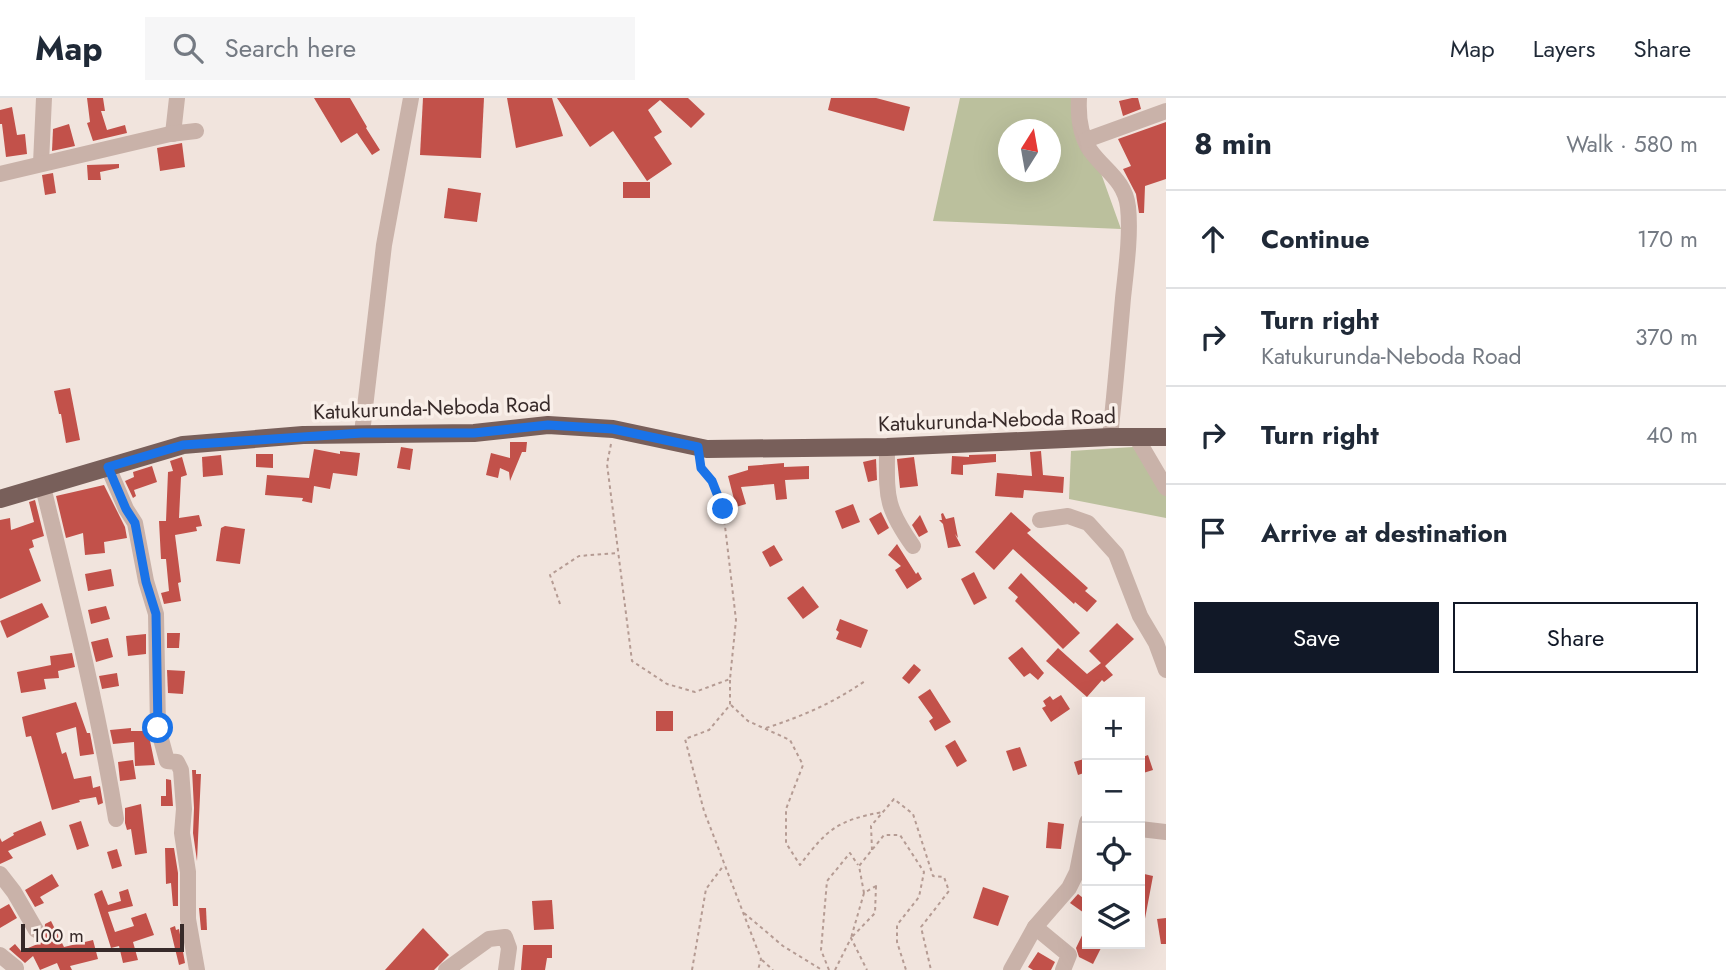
<!DOCTYPE html>
<html lang="en">
<head>
<meta charset="utf-8">
<style>
  :root { --surface:#fff; --page:#f6f6f7; --text:#1f2937; --muted:#747a83; --line:#e0e1e3; --accent:#111827 }
  body { margin:0; font-family:Jost,sans-serif; background:var(--page); color:var(--text) }
  .controls { position:absolute; right:21px; bottom:21px; display:grid; overflow:hidden; border-radius:0px; box-shadow:0 7px 28px #0002 }
  .controls button { width:63px; height:63px; display:grid; place-items:center; padding:0; border:0; border-bottom:2px solid var(--line); background:var(--surface); color:var(--text); font:35px sans-serif }
  .compass { position:absolute; left:998px; top:21px; width:63px; height:63px; border-radius:50%; background:var(--surface); box-shadow:0 7px 28px #0002; rotate:11deg }
  .scale { position:absolute; left:21px; bottom:18px; width:163px; box-sizing:border-box; padding-left:7px; border:4px solid #372a29; border-top:0; font-size:19px; line-height:24px; white-space:nowrap; color:#372a29; -webkit-text-stroke:5px #f9efe9; paint-order:stroke }
  .stop { position:absolute; width:21px; height:21px; margin:-16px; border:5px solid #1a73e8; border-radius:50%; background:#fff }
  .stop.end { background:#1a73e8; border-color:#fff; box-shadow:0 2px 7px #0008 }
  .list { margin:0; padding:0; list-style:none }
  h2 { display:flex; justify-content:space-between; align-items:center; height:91px; margin:0; padding:0 28px; font-size:30px }
  h2 small { font-size:23px; font-weight:400; color:var(--muted) }
  .list li { display:grid; grid-template-columns:46px 1fr auto; gap:21px; align-items:center; box-sizing:border-box; height:98px; padding:0 28px; border-top:2px solid var(--line) }
  .list b { display:block; font-size:26px; white-space:nowrap }
  .list p { margin:0; font-size:23px; white-space:nowrap; color:var(--muted) }
  .list em { font-size:23px; font-style:normal; color:var(--muted) }
  .actions { display:flex; gap:14px; padding:21px 28px }
  .actions a { flex:1; padding:16px 0; border:2px solid var(--accent); border-radius:0px; text-align:center; font-size:24px; color:var(--accent) }
  .actions .main { background:var(--accent); color:#fff }
  .icon { flex:none; width:38px; height:38px; fill:none; stroke:currentColor; stroke-width:2; stroke-linecap:round; stroke-linejoin:round }
  .map { position:relative; flex:none; width:1166px; height:872px; overflow:hidden }
  header { display:flex; align-items:center; gap:42px; box-sizing:border-box; height:98px; padding:0 35px; background:var(--surface); border-bottom:2px solid var(--line) }
  header strong { font-size:33px }
  nav { display:flex; gap:38px; margin-inline-start:auto; font-size:24px }
  .search { width:490px; height:63px; background:var(--page); display:flex; align-items:center; gap:18px; box-sizing:border-box; padding:0 24px; border-radius:0px; color:var(--muted); font-size:26px }
  main { display:flex }
  aside { flex:1; background:var(--surface) }
  .map>svg:first-child { display:block }
  .green { fill:#bbc09d; fill-rule:evenodd }
  .building { fill:#c2514a }
  .lines { fill:none; stroke-linecap:round; stroke-linejoin:round }
  .path { stroke:#b59b93; stroke-width:2; stroke-dasharray:3.5 3.5; stroke-linecap:butt }
  .minor { stroke:#c9b2a9; stroke-width:16 }
  .major { stroke:#785f5a; stroke-width:18 }
  .route { stroke:#1a73e8; stroke-width:9 }
  .labels { text-anchor:middle; stroke-width:7; stroke-linejoin:round; paint-order:stroke }
  .street-label { font-size:21px; fill:#372a29; stroke:#f9efe9 }
</style>
</head>
<body>
<header>
<strong>Map</strong>
<div class="search"><svg class="icon" aria-label="search" viewBox="0 0 24 24"><circle cx="10" cy="10" r="6"/><path d="M15 15l6 6"/></svg>Search here</div>
<nav><a>Map</a><a>Layers</a><a>Share</a></nav>
</header>
<main>
<div class="map">
<svg width="1166" height="872" viewBox="0 0 1166 872">
  <rect width="100%" height="100%" fill="#f1e4dd"/>
  <g class="green">
    <path d="M960 0H1074L1121 131 933 123ZM1009 32H1050V74H1009Z"/>
    <polygon points="1133,349 1166,397 1166,420 1069,401 1071,353"/>
  </g>
  <g class="building">
    <polygon points="87,0 103,0 105,13 101,13 107,32 125,27 127,35 93,43 87,25 90,24"/>
    <polygon points="314,0 350,0 367,29 366,30 380,52 372,57 357,35 341,45"/>
    <polygon points="423,0 484,0 481,60 420,57"/>
    <polygon points="507,0 552,0 563,38 516,50"/>
    <polygon points="557,0 688,0 705,16 691,30 660,2 648,12 662,34 654,39 672,66 647,83 613,33 590,49"/>
    <polygon points="831,0 876,0 910,9 904,33 828,12"/>
    <polygon points="1132,0 1138,0 1141,11 1123,18 1119,3"/>
    <polygon points="12,9 17,37 25,36 27,56 6,59 2,26 0,26 0,12"/>
    <polygon points="1166,24 1166,81 1145,88 1144,115 1139,115 1136,96 1123,71 1131,68 1118,41"/>
    <polygon points="69,26 75,48 52,53 53,31"/>
    <polygon points="182,45 185,69 160,73 157,50"/>
    <polygon points="119,66 119,70 100,74 101,82 88,82 87,67"/>
    <polygon points="53,75 56,95 45,97 42,77"/>
    <rect x="623" y="84" width="27" height="16"/>
    <polygon points="448,90 481,95 477,124 444,120"/>
    <polygon points="70,290 80,342 66,345 61,316 59,316 54,293"/>
    <polygon points="510,344 527,344 526,354 522,354 510,383 509,374 500,370 498,380 486,377 491,355 510,360"/>
    <polygon points="401,349 413,351 410,372 397,370"/>
    <polygon points="314,351 340,356 340,353 360,355 357,378 333,375 330,391 314,388 312,405 302,403 303,400 265,397 267,377 309,380"/>
    <polygon points="1041,353 1043,377 1064,379 1063,395 1024,392 1023,400 995,398 997,375 1032,378 1030,354"/>
    <polygon points="256,356 273,356 273,370 256,369"/>
    <polygon points="996,356 996,364 963,367 963,377 951,376 952,358 969,359 969,357"/>
    <polygon points="221,357 223,377 203,379 202,359"/>
    <polygon points="182,359 187,377 181,379 179,420 199,417 202,428 196,429 197,433 175,437 181,484 178,485 181,503 164,506 161,495 169,493 166,461 161,461 159,423 166,423 168,374 173,373 170,363"/>
    <polygon points="914,359 918,388 900,390 897,361"/>
    <polygon points="876,361 877,382 868,384 863,364"/>
    <polygon points="784,365 784,369 809,368 809,381 785,382 787,401 776,402 774,386 741,389 746,406 736,409 728,378 748,372 748,368"/>
    <polygon points="152,368 157,384 134,392 136,398 133,400 125,383 134,379 133,374"/>
    <polygon points="104,387 125,429 127,440 104,444 105,455 85,457 83,435 66,440 56,398"/>
    <polygon points="35,402 44,438 32,442 34,449 29,451 41,483 0,501 0,422 10,420 11,432 34,424 29,404"/>
    <polygon points="853,406 860,424 842,431 835,413"/>
    <polygon points="881,414 889,430 878,437 869,421"/>
    <polygon points="1011,414 1031,432 1027,435 1088,490 1085,493 1097,503 1087,514 1075,504 1074,506 1013,451 994,472 975,454"/>
    <polygon points="943,415 946,421 954,419 958,440 955,436 961,448 948,450 943,426 939,422 942,422 941,416"/>
    <polygon points="920,417 928,434 919,439 912,427"/>
    <polygon points="225,428 245,431 240,466 216,463 221,430"/>
    <polygon points="897,446 916,476 918,474 922,481 907,491 895,472 901,468 888,457"/>
    <polygon points="774,447 783,462 770,469 762,454"/>
    <polygon points="111,471 114,488 88,493 85,476"/>
    <polygon points="974,474 987,500 974,507 961,481"/>
    <polygon points="1021,475 1080,535 1063,551 1015,503 1018,499 1008,490"/>
    <polygon points="803,488 819,509 803,521 787,500"/>
    <polygon points="42,505 49,519 7,540 0,523"/>
    <polygon points="106,508 110,521 91,526 88,512"/>
    <polygon points="840,521 868,532 861,550 836,541 839,534 836,532"/>
    <polygon points="1117,525 1134,541 1105,568 1113,577 1104,584 1102,582 1087,599 1046,563 1058,550 1087,576 1101,565 1089,553"/>
    <polygon points="167,535 180,535 179,550 167,550"/>
    <polygon points="146,536 146,556 128,558 126,538"/>
    <polygon points="108,540 113,559 96,564 91,544"/>
    <polygon points="1022,549 1044,575 1038,582 1030,575 1024,579 1008,560"/>
    <polygon points="72,555 75,569 58,573 59,580 44,581 46,591 21,595 17,574 51,567 50,558"/>
    <polygon points="914,566 921,572 909,586 902,580"/>
    <polygon points="167,572 185,573 183,596 168,595"/>
    <polygon points="117,575 119,588 102,591 99,578"/>
    <polygon points="930,591 951,624 935,633 929,623 933,620 918,599"/>
    <polygon points="1061,597 1070,611 1051,624 1042,610 1046,608 1043,603 1050,598 1053,602"/>
    <polygon points="76,604 87,635 90,635 94,656 80,658 76,629 56,635 62,656 66,654 74,681 91,678 93,690 100,688 103,705 98,707 96,699 79,702 80,704 52,712 31,638 26,639 22,619"/>
    <rect x="656" y="613" width="17" height="20"/>
    <polygon points="131,630 131,633 148,633 155,667 135,668 134,644 113,646 110,632"/>
    <polygon points="955,642 967,663 957,669 945,648"/>
    <polygon points="1020,649 1027,668 1013,673 1006,653"/>
    <polygon points="1148,657 1153,672 1140,676 1140,660"/>
    <polygon points="1087,660 1087,674 1078,677 1074,664"/>
    <polygon points="133,662 136,681 120,683 118,664"/>
    <polygon points="192,672 196,672 196,676 201,676 197,763 193,735 194,710"/>
    <polygon points="166,681 171,682 173,708 161,708 161,698 166,698"/>
    <polygon points="141,706 147,755 135,757 131,731 127,732 125,725 125,710"/>
    <polygon points="41,723 46,737 8,753 13,760 0,766 0,740 2,744 14,737 13,735"/>
    <polygon points="81,723 89,748 77,752 69,727"/>
    <polygon points="1048,724 1064,726 1061,751 1046,750"/>
    <polygon points="165,750 174,750 178,775 178,808 173,808 171,785 166,786"/>
    <polygon points="117,751 122,768 112,771 107,754"/>
    <polygon points="1140,775 1153,778 1144,826 1140,825"/>
    <polygon points="52,776 59,788 40,799 44,805 35,809 25,792"/>
    <polygon points="983,789 1009,798 998,828 973,820"/>
    <polygon points="128,791 133,808 108,814 115,834 134,828 131,820 146,815 154,837 133,844 138,862 123,865 119,848 111,850 94,796 102,792 108,807 121,803 119,794"/>
    <polygon points="1078,796 1087,803 1087,817 1070,805"/>
    <polygon points="552,802 554,831 534,832 532,803"/>
    <polygon points="9,806 17,820 0,830 0,811"/>
    <polygon points="199,810 206,810 207,832 201,832"/>
    <polygon points="1166,820 1166,846 1161,846 1157,821"/>
    <polygon points="51,823 64,849 93,842 98,861 70,868 72,872 60,872 57,865 40,872 33,858 25,865 9,851 15,846 21,853 47,842 44,838 45,826"/>
    <polygon points="1087,827 1087,846 1103,846 1093,866 1079,859 1076,850"/>
    <polygon points="175,828 176,832 179,831 185,865 179,867 170,830"/>
    <polygon points="423,830 449,857 434,872 385,872"/>
    <polygon points="523,847 552,847 552,860 547,860 545,872 521,872"/>
    <polygon points="1038,854 1055,864 1051,872 1033,872 1028,869"/>
  </g>
  <g class="lines">
    <g class="path">
      <polyline points="611,346 607,366 632,563 667,586 695,594 730,581 736,522 723,411 711,383 701,365"/>
      <polyline points="560,506 550,477 579,458 617,455"/>
      <polyline points="730,582 730,607 709,632 685,641 704,713 761,861 758,872"/>
      <path d="M731 607 748 623 790 642 803 667 786 711V745L800 767C827 731 838 722 883 714"/>
      <path d="M766 630C803 618 833 605 865 583"/>
      <polyline points="872,752 871,728 894,701 913,716 933,778 944,779 949,793 921,829 931,872"/>
      <polygon points="876,788 875,815 851,840 864,795"/>
      <polyline points="864,795 859,768 884,737 900,737 924,774 919,799 897,827 897,844 906,872"/>
      <polyline points="744,815 783,848 822,872"/>
      <polyline points="762,862 773,872"/>
      <polyline points="692,872 706,791 724,767"/>
      <polyline points="829,872 821,852 827,783 850,755 858,767"/>
      <polyline points="835,872 851,840 867,872"/>
    </g>
    <g class="minor">
      <path d="M1079 0C1078 18 1080 37 1090 52 1104 72 1125 82 1128 109 1131 136 1126 172 1123 200 1119 246 1115 293 1110 339"/>
      <polyline points="173,36 177,0"/>
      <polyline points="1086,42 1166,13"/>
      <polyline points="41,65 44,0"/>
      <polyline points="0,76 170,36 196,33"/>
      <polyline points="362,335 384,147 411,0"/>
      <polyline points="1136,339 1166,390"/>
      <path d="M887 349C887 398 884 407 913 448"/>
      <polyline points="108,369 126,411 135,425 146,483 156,516 158,630 167,663 177,664 181,672 184,711 182,735 188,774 188,821 197,872"/>
      <path d="M43 389C70 499 98 609 116 721"/>
      <polyline points="1040,422 1068,418 1088,425 1116,456 1140,518 1156,545 1166,572"/>
      <polyline points="1140,731 1166,734"/>
      <polyline points="0,776 14,794 36,832"/>
      <polyline points="1035,829 1069,857 1063,872"/>
      <polyline points="0,857 16,870"/>
      <polyline points="446,872 489,841 505,839 509,850 506,872"/>
      <polyline points="1011,872 1035,829 1069,790 1077,774 1087,724"/>
    </g>
    <polyline class="major" points="0,401 183,347 303,337 474,335 548,327 613,331 707,351 887,349 1110,339 1166,339"/>
  </g>
  <g class="lines">
    <polyline class="route" points="158,630 156,516 146,484 135,425 126,411 108,369 183,347 362,335 474,335 548,327 613,331 698,349 701,370 712,383 723,411"/>
  </g>
  <g class="labels">
    <g class="street-label">
      <text transform="translate(432 310) rotate(-2)" y="7">Katukurunda-Neboda Road</text>
      <text transform="translate(997 322) rotate(-2)" y="7">Katukurunda-Neboda Road</text>
    </g>
  </g>
</svg>
<div class="controls">
<button>+</button>
<button>−</button>
<button><svg class="icon" aria-label="locate" viewBox="0 0 24 24"><circle cx="12" cy="12" r="6"/><path d="M12 2v4M12 18v4M2 12h4M18 12h4"/></svg></button>
<button><svg class="icon" aria-label="layers" viewBox="0 0 24 24"><path d="M12 4l9 5-9 5-9-5zM3 14l9 5 9-5"/></svg></button>
</div>
<svg class="compass" viewBox="-18 -18 36 36"><path d="M0-13l5 13h-10z" fill="#e53935"/><path d="M0 13l5-13h-10z" fill="#747a83"/></svg>
<div class="scale">100 m</div>
<div class="stop" style="left:158px;top:630px"></div>
<div class="stop end" style="left:723px;top:411px"></div>
</div>
<aside>
<h2>8 min<small>Walk · 580 m</small></h2>
<ul class="list">
<li><svg class="icon" aria-label="ahead" viewBox="0 0 24 24"><path d="M12 20V5M6 11l6-6 6 6"/></svg><div><b>Continue</b></div><em>170 m</em></li>
<li><svg class="icon" aria-label="right" viewBox="0 0 24 24"><path d="M7 20v-9h11M14 6l5 5-5 5"/></svg><div><b>Turn right</b><p>Katukurunda-Neboda Road</p></div><em>370 m</em></li>
<li><svg class="icon" aria-label="right" viewBox="0 0 24 24"><path d="M7 20v-9h11M14 6l5 5-5 5"/></svg><div><b>Turn right</b></div><em>40 m</em></li>
<li><svg class="icon" aria-label="arrive" viewBox="0 0 24 24"><path d="M6 21V4h12l-3 4 3 4H6"/></svg><div><b>Arrive at destination</b></div></li>
</ul>
<div class="actions"><a class="main">Save</a><a>Share</a></div>
</aside>
</main>
</body>
</html>
